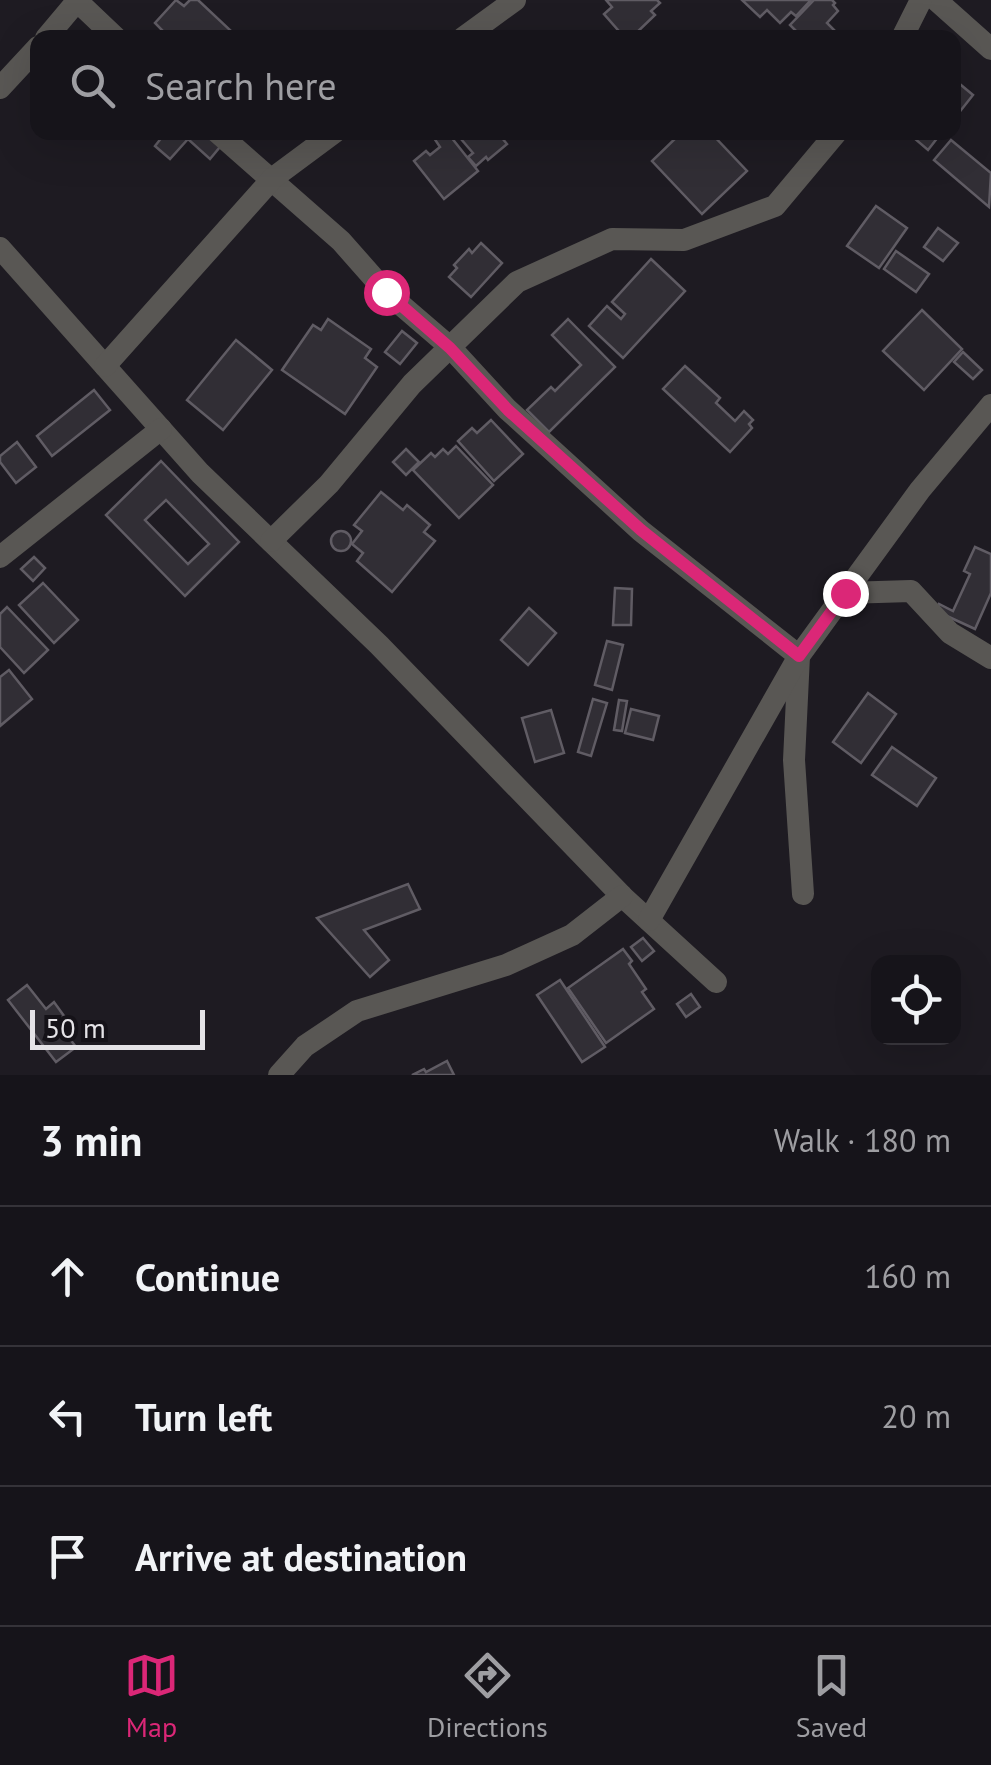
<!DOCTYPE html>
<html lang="en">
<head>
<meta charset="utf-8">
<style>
  :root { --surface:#16141a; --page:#1f1d23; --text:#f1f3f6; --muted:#9e9ea2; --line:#353339; --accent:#db2777 }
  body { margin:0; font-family:"PT Sans",sans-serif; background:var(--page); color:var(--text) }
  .controls { position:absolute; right:30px; bottom:30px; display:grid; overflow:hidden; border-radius:20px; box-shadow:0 10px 40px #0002 }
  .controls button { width:90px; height:90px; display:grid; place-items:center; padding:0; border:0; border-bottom:2px solid var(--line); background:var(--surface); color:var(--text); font:50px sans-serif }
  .scale { position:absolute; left:30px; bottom:25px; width:175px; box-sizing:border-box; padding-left:10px; border:5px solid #e5e3e7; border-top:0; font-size:28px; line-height:35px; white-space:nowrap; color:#e5e3e7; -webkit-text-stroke:8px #151218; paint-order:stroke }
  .stop { position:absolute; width:30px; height:30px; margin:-22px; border:8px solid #db2777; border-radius:50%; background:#fff }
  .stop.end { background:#db2777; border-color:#fff; box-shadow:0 2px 10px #0008 }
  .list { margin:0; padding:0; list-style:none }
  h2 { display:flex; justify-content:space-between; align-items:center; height:130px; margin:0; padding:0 40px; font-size:42px }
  h2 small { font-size:32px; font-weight:400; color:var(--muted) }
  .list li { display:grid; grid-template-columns:65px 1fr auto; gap:30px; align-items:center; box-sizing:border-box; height:140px; padding:0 40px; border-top:2px solid var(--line) }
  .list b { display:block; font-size:38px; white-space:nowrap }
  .list em { font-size:32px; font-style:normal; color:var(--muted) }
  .icon { flex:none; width:55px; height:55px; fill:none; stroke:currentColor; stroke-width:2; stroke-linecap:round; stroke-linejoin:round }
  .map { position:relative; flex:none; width:991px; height:1075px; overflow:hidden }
  .search { position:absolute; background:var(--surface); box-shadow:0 10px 40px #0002; left:30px; right:30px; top:30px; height:110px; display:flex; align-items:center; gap:25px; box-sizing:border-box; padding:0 35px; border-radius:20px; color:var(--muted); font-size:38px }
  .sheet { height:550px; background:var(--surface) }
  nav { display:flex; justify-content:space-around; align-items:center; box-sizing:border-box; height:140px; border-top:2px solid var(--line); background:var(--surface); font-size:28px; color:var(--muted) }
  nav a { display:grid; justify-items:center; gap:5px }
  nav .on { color:var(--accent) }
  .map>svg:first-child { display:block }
  .building { fill:#312e35; stroke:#605c64; stroke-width:2.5; fill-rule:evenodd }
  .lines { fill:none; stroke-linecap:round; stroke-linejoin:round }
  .street { stroke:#595754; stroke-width:22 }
  .route { stroke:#db2777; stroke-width:12 }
</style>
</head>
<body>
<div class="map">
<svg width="991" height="1075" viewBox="0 0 991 1075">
  <rect width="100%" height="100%" fill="#1e1b22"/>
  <g class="building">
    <polygon points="176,0 184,6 190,0 198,0 230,30 223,38 155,38 162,30 155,23"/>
    <polygon points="606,0 657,0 660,3 651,11 655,15 631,38 625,38 604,14 612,7"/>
    <polygon points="742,0 811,0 796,16 791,12 780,23 767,10 760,17"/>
    <polygon points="814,0 832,0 835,3 833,5 838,11 827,23 842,38 803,38 790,25"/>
    <polygon points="955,80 973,95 954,119 954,82"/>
    <polygon points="166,132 213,132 224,142 210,159 188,139 170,159 155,146"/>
    <polygon points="441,132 447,132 478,171 444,199 414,161 426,151 430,155 440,147 434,138"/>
    <polygon points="455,132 497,132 507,144 488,160 486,157 476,166 468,157 473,153"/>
    <polygon points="682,132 710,132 747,171 702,214 652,161"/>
    <polygon points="907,132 942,132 928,150"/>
    <polygon points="951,140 991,173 989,207 934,160"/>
    <polygon points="876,206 907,228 879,268 847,246"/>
    <polygon points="938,228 958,243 943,261 924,247"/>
    <polygon points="481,243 502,263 471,297 449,277 457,268 454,265 469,249 472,253"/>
    <polygon points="896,251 929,274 916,292 884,269"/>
    <polygon points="651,259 685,291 623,358 589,326 607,306 621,319 625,314 612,302"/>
    <polygon points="922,310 962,349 924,390 883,351"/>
    <polygon points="328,319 371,349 365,358 377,367 345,414 282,370 313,325 321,330"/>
    <polygon points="568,319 615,367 549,432 527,410 551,387 555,391 581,365 552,335"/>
    <polygon points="402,331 417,343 400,364 385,352"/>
    <polygon points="236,340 272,370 223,430 187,400"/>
    <polygon points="963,352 982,370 973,379 954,362"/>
    <polygon points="685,366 720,398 716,403 735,421 744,411 753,420 749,424 752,428 730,452 663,389"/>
    <polygon points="94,390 110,410 52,456 37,436"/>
    <polygon points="491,420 523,454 494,481 458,441 472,428 477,433"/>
    <polygon points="17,442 36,467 16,483 0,462 0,456"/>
    <polygon points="456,446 493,485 459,518 413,470 431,453 435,457 443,449 448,454"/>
    <polygon points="406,449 419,462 406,475 393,462"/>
    <path d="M161 461 239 542 185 596 106 515ZM166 500 209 544 188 564 145 520Z"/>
    <polygon points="381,492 403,510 407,505 430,525 424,532 435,541 392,592 357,561 363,553 352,544 362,531 354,525"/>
    <circle cx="341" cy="541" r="10"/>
    <polygon points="975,547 991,554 991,593 975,629 936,611 939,604 953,611 970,574 964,571"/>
    <polygon points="34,557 45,568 33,581 21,569"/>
    <polygon points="43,583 78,620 54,643 19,605"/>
    <polygon points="615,588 632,589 631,625 613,625"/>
    <polygon points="7,607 48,650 24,673 0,647 0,614"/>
    <polygon points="529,608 556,633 528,665 501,640"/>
    <polygon points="607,641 623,645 612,690 595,685"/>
    <polygon points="9,670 32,699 0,726 0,677"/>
    <polygon points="868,693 896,714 861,763 833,742"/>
    <polygon points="593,699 607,703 591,756 578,752"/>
    <polygon points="619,700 627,701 622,731 614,730"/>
    <polygon points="631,709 659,716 653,740 625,733"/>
    <polygon points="551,710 564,753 535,762 522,718"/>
    <polygon points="892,747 936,778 917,806 872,775"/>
    <polygon points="408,884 420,909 364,930 389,960 370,977 317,918"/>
    <polygon points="643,938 654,951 642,961 631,947"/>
    <polygon points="623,949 632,961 629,964 646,989 642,992 654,1009 606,1043 568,988"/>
    <polygon points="560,980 605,1047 582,1062 537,995"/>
    <polygon points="27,985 46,1009 54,1002 67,1020 60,1026 76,1047 56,1062 8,1000"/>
    <polygon points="691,994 700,1007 686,1017 677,1004"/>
    <polygon points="447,1061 454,1075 412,1075 424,1069 426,1072"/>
  </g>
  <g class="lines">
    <g class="street">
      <polyline points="76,0 116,38"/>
      <polyline points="936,0 991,49"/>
      <polyline points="46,38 78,0"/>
      <polyline points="463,38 515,0"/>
      <polyline points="902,38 921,0"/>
      <polyline points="0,88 38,47"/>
      <polyline points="217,132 341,241 386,292 450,347 507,409 641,531 799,656 794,760 803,894"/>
      <polyline points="0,248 200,473 379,645 622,896 716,982"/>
      <polyline points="105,366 273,178 335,132"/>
      <polyline points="271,541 329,484 412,384 517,282 612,239 684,240 775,206 837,132"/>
      <polyline points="0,557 161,429"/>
      <polyline points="845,593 911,591 950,633 991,658"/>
      <polyline points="649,920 799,656 920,490 991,405"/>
      <polyline points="279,1075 305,1046 357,1011 506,965 572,935 622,896"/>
    </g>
  </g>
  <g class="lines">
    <polyline class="route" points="386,292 450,348 508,410 641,530 799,656 845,593"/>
  </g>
</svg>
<div class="controls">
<button><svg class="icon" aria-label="locate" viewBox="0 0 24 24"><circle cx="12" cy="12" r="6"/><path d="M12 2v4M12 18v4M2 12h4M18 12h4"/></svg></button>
</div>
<div class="scale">50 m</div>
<div class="stop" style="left:386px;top:292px"></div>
<div class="stop end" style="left:845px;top:593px"></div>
<div class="search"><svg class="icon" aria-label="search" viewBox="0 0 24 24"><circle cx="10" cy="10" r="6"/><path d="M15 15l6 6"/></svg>Search here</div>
</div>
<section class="sheet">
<h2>3 min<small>Walk · 180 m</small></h2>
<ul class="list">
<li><svg class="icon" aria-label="ahead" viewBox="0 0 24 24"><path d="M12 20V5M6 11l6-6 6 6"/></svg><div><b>Continue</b></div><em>160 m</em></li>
<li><svg class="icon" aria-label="left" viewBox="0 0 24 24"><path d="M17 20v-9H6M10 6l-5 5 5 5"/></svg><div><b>Turn left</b></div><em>20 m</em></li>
<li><svg class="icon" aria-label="arrive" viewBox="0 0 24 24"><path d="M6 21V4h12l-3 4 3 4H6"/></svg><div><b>Arrive at destination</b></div></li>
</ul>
</section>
<nav>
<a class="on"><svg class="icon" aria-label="map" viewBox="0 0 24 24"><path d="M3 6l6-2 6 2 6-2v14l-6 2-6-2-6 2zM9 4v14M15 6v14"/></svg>Map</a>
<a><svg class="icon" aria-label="directions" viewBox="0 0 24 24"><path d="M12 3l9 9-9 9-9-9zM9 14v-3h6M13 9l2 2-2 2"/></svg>Directions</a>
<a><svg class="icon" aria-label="saved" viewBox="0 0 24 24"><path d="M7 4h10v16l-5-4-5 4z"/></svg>Saved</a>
</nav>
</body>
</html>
